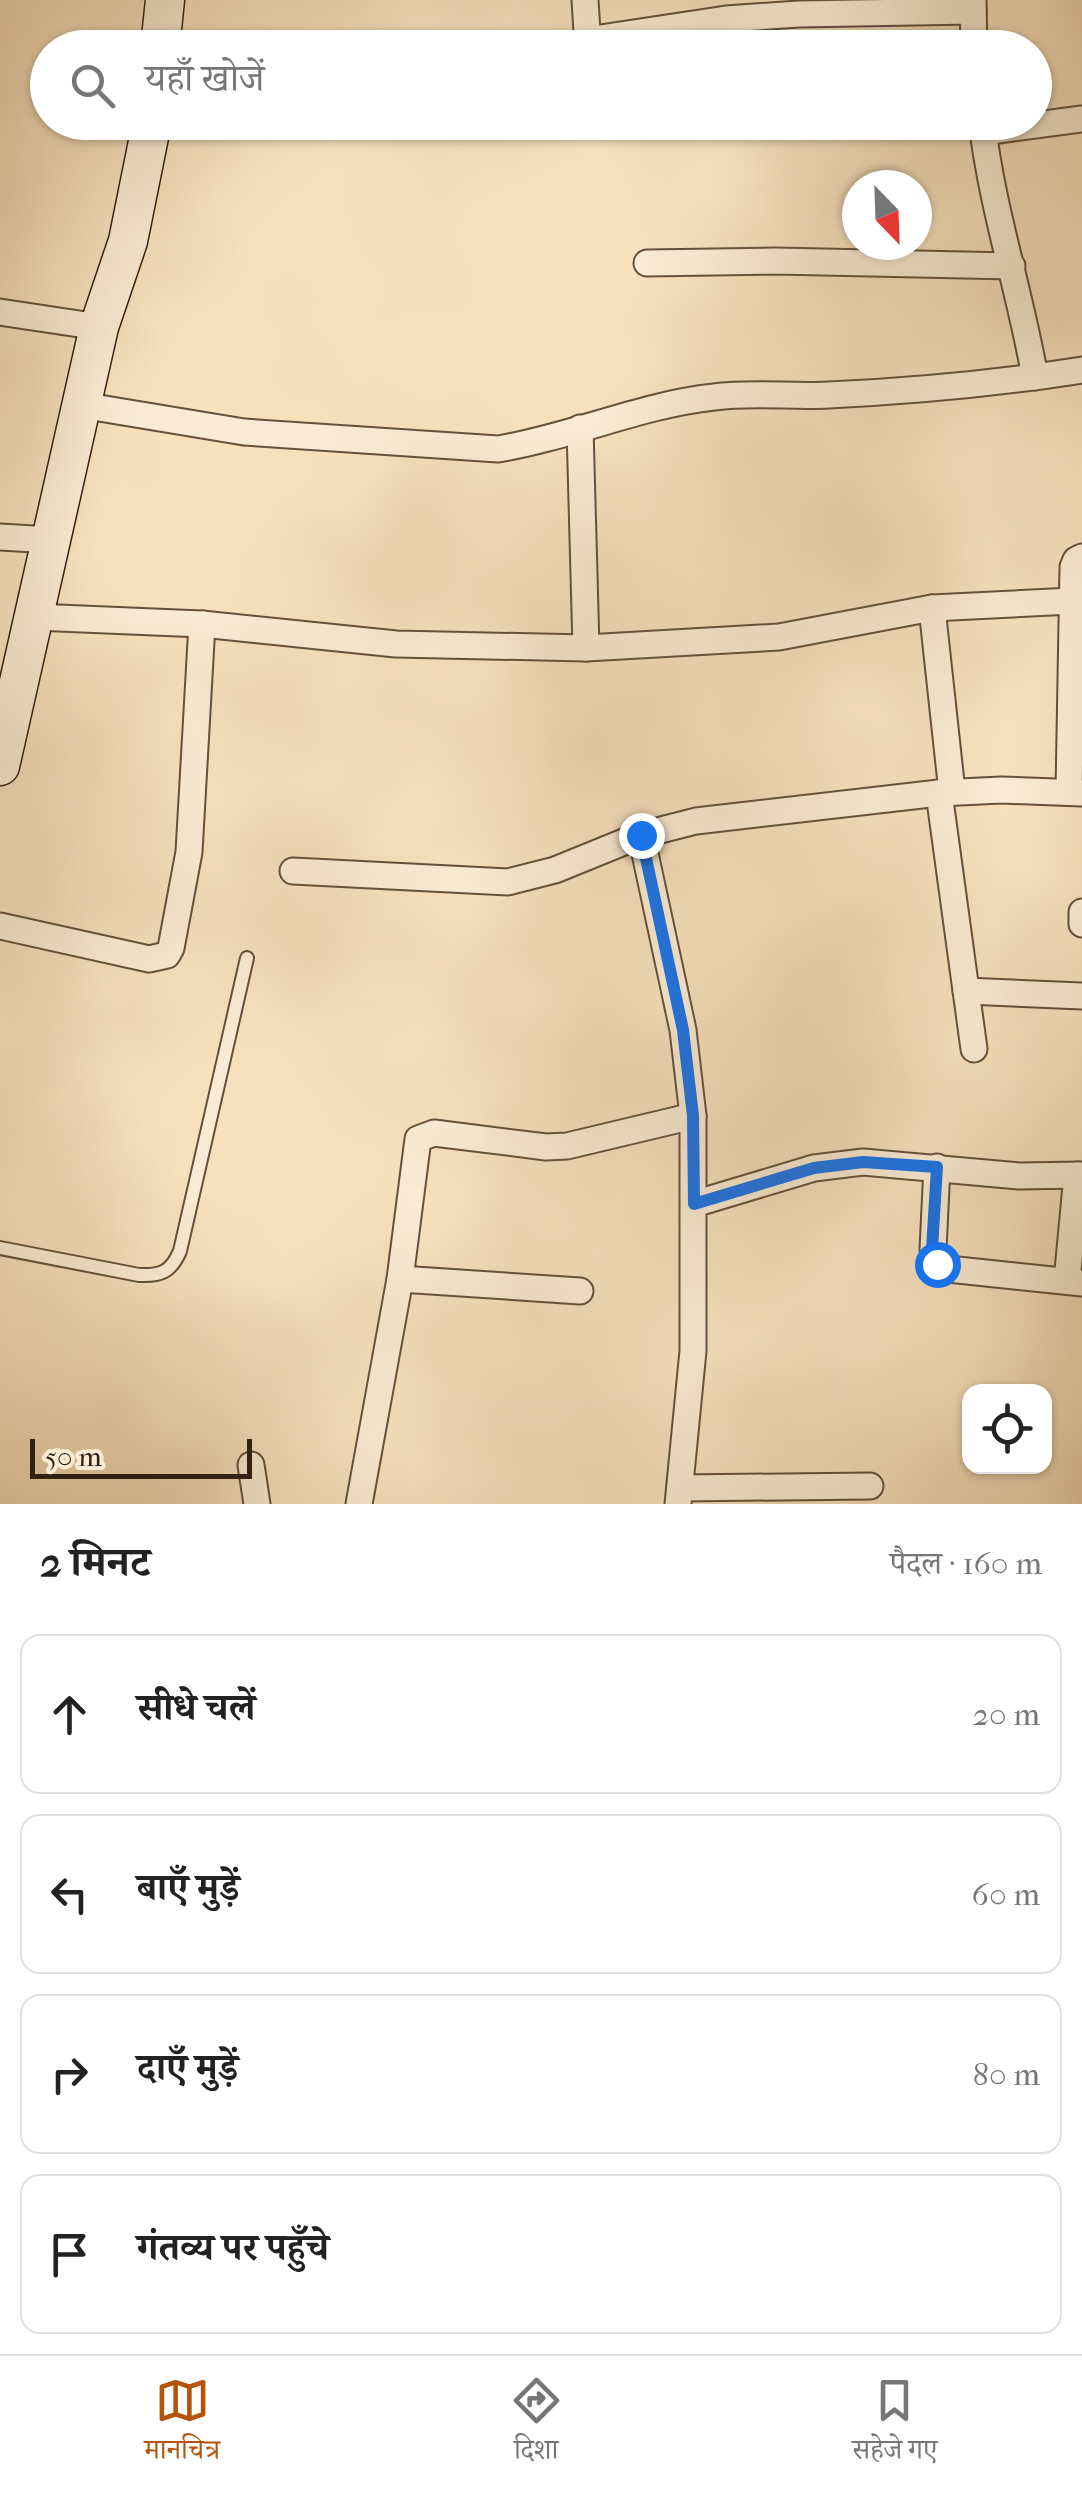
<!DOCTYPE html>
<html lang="hi">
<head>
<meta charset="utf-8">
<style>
  :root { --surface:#fff; --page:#f6f6f6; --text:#222; --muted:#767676; --line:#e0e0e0; --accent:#b45309 }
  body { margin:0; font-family:"IM FELL French Canon","Noto Serif Devanagari",serif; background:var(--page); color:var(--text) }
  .controls { position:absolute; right:30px; bottom:30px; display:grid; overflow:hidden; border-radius:20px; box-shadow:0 2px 8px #0004 }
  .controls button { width:90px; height:90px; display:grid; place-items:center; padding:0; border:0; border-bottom:2px solid var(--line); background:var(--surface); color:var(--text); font:50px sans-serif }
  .compass { position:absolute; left:842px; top:170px; width:90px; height:90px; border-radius:50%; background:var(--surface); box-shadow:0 2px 8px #0004; rotate:157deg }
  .scale { position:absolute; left:30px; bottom:25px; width:222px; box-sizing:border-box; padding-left:10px; border:5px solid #332111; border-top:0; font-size:28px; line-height:35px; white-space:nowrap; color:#332111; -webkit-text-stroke:8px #faecd4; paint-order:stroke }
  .stop { position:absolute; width:30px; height:30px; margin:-22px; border:8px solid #1a73e8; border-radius:50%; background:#fff }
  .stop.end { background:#1a73e8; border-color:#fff; box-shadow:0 2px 10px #0008 }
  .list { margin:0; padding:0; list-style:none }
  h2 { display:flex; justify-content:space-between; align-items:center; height:130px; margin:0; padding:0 40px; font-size:42px }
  h2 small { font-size:32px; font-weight:400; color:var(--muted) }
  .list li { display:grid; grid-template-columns:65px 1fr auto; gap:30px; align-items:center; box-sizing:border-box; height:160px; margin:0 20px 20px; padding:0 20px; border:2px solid var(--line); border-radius:20px }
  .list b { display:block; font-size:38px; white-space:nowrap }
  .list em { font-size:32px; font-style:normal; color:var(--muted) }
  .icon { flex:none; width:55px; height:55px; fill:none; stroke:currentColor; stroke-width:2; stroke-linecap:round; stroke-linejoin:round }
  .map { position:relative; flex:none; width:1082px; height:1504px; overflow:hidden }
  .search { position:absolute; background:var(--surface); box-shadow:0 2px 8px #0004; left:30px; right:30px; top:30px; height:110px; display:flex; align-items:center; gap:25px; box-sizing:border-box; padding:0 35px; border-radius:55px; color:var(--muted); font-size:38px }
  .sheet { height:850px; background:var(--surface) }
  nav { display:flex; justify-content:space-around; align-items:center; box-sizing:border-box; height:140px; border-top:2px solid var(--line); background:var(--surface); font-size:28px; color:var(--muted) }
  nav a { display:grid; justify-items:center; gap:5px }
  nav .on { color:var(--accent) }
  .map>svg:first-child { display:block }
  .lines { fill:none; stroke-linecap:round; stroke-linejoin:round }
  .lane-casing { stroke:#64513c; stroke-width:16 }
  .street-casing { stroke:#64513c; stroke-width:29 }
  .secondary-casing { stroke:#332111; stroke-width:41 }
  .lane { stroke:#faecd4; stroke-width:12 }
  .street { stroke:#faecd4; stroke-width:25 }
  .secondary { stroke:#faecd4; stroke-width:38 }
  .route { stroke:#1a73e8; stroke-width:12 }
</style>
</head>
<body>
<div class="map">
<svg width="1082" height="1504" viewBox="0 0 1082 1504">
  <rect width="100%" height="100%" fill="#f7e1bd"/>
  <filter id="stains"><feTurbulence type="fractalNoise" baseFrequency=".002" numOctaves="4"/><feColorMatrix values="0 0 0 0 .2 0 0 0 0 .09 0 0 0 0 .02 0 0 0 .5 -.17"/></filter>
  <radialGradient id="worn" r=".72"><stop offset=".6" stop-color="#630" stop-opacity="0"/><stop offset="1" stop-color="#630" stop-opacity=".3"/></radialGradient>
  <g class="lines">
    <defs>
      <path id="lane" d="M0 1248 139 1275C161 1276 171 1272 180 1251L247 958"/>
      <g id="street">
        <polyline points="585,0 588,48"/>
        <polyline points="973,0 974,48"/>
        <polyline points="587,40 726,19 799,14 973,11"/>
        <path d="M982 122C992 209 1020 291 1035 377"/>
        <polyline points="983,132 1082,119"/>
        <polyline points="647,263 776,261 1012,266"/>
        <polyline points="0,312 99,327"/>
        <path d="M81 405 244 432 498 449C571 437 640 405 714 397 752 392 791 397 829 395 913 391 999 383 1082 370"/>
        <polyline points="580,428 586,648"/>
        <polyline points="0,537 51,540"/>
        <polyline points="932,608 952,792"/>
        <polyline points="34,617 202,624 396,644 586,648 779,637 932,608 1072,601"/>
        <polyline points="1069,792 1073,567 1076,560 1082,557"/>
        <polyline points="939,793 974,1049"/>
        <polyline points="641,835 683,1030 693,1116 693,1351 678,1504"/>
        <polyline points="293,871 508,882 555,870 641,835 696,821 939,793 1001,790 1082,793"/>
        <polyline points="1082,912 1082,924"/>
        <polyline points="0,926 149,959 167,955 171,948 189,852 202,624"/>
        <polyline points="966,991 1082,996"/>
        <polyline points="937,1167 933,1249 937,1265 948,1269 1082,1283"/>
        <polyline points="694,1204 814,1168 863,1162 1019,1176 1082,1175"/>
        <polyline points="400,1279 580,1291"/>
        <polyline points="1067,1281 1077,1175"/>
        <polyline points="251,1465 257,1504"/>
        <polyline points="680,1488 870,1486"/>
        <polyline points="359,1504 400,1279 418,1139 434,1133 546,1147 567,1146 693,1116"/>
      </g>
      <g id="secondary">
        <polyline points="160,48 165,0"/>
        <polyline points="0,766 99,327 128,241 152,122"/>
      </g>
    </defs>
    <use href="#lane" class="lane-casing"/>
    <use href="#street" class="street-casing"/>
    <use href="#secondary" class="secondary-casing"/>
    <use href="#lane" class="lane"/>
    <use href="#street" class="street"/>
    <use href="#secondary" class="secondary"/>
  </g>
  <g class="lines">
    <polyline class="route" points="641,835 683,1030 693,1116 694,1204 814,1168 863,1162 937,1167 932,1249 937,1264"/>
  </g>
  <rect width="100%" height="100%" filter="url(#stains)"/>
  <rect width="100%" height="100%" fill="url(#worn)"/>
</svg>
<div class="controls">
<button><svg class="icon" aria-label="locate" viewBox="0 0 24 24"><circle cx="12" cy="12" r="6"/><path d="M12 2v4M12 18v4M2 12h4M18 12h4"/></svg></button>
</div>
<svg class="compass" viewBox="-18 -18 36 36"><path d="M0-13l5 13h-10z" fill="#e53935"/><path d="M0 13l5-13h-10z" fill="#767676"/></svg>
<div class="scale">50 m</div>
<div class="stop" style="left:937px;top:1264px"></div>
<div class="stop end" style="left:641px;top:835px"></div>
<div class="search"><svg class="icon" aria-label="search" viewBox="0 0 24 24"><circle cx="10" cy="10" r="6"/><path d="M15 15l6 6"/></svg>यहाँ खोजें</div>
</div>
<section class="sheet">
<h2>2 मिनट<small>पैदल · 160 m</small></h2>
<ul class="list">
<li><svg class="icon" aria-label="ahead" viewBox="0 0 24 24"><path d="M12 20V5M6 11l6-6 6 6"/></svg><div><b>सीधे चलें</b></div><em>20 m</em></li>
<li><svg class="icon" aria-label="left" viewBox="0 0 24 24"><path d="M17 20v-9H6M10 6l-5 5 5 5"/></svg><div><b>बाएँ मुड़ें</b></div><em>60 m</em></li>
<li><svg class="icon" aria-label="right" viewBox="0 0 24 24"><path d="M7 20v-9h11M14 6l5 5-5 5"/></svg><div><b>दाएँ मुड़ें</b></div><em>80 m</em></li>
<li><svg class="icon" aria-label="arrive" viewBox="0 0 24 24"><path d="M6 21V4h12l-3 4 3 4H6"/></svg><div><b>गंतव्य पर पहुँचे</b></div></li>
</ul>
</section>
<nav>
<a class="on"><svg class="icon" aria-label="map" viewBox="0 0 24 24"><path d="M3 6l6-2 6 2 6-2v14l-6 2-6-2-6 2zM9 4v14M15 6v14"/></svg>मानचित्र</a>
<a><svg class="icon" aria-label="directions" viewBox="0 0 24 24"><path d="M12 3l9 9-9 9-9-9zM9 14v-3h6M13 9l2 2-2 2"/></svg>दिशा</a>
<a><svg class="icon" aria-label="saved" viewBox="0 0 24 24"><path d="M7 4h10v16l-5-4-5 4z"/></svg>सहेजे गए</a>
</nav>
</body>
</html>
